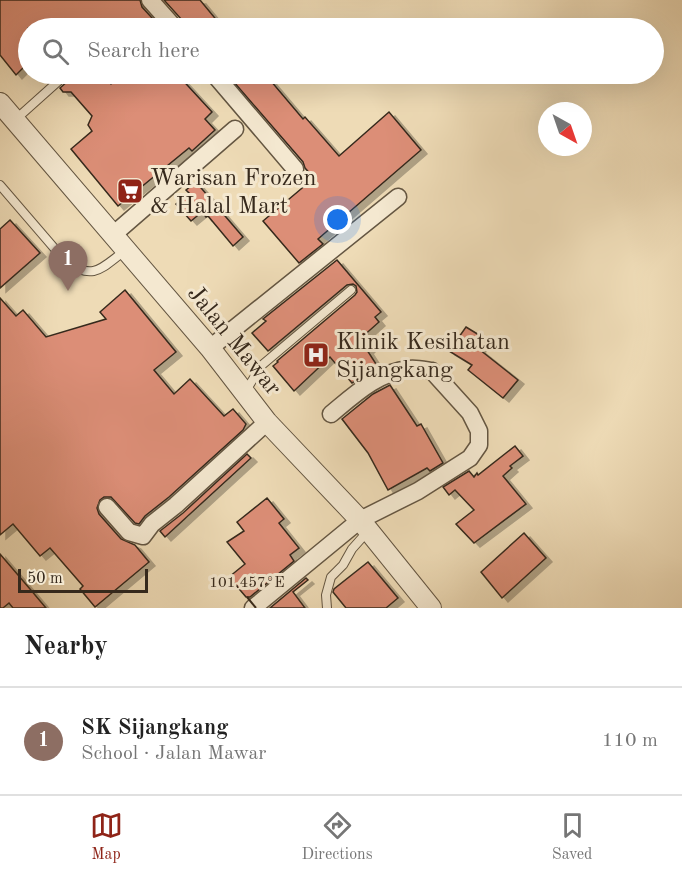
<!DOCTYPE html>
<html lang="en">
<head>
<meta charset="utf-8">
<style>
  :root { --surface:#fff; --page:#f6f6f6; --text:#222; --muted:#767676; --line:#e0e0e0; --accent:#8f2418 }
  body { margin:0; font-family:"Old Standard TT",serif; background:var(--page); color:var(--text) }
  .compass { position:absolute; left:538px; top:102px; width:54px; height:54px; border-radius:50%; background:var(--surface); box-shadow:0 6px 24px #0002; rotate:140deg }
  .scale { position:absolute; left:18px; bottom:15px; width:130px; box-sizing:border-box; padding-left:6px; border:3px solid #36291c; border-top:0; font-size:16px; line-height:21px; white-space:nowrap; color:#36291c; -webkit-text-stroke:4px #f4e8d0; paint-order:stroke }
  .you { position:absolute; left:338px; top:220px; width:21px; height:21px; margin:-15px; border:4px solid #fff; border-radius:50%; background:#1a73e8; box-shadow:0 0 0 9px #1a73e833 }
  .badge { display:grid; place-items:center; width:39px; height:39px; border-radius:50%; background:var(--accent); color:#fff; font-size:20px; font-weight:700 }
  .pin { position:absolute; translate:-50% -50px; filter:drop-shadow(0 2px 3px #0008) }
  .pin::after { content:''; position:absolute; top:32px; width:21px; height:18px; background:inherit; clip-path:polygon(0 0,100% 0,50% 100%) }
  .list { margin:0; padding:0; list-style:none }
  h2 { display:flex; justify-content:space-between; align-items:center; height:78px; margin:0; padding:0 24px; font-size:26px }
  h2 small { font-size:20px; font-weight:400; color:var(--muted) }
  .list li { display:grid; grid-template-columns:39px 1fr auto; gap:18px; align-items:center; box-sizing:border-box; height:108px; padding:0 24px; border-top:2px solid var(--line) }
  .list b { display:block; font-size:22px; white-space:nowrap }
  .list p { margin:0; font-size:20px; white-space:nowrap; color:var(--muted) }
  .list em { font-size:20px; font-style:normal; color:var(--muted) }
  .icon { flex:none; width:33px; height:33px; fill:none; stroke:currentColor; stroke-width:2; stroke-linecap:round; stroke-linejoin:round }
  .map { position:relative; flex:none; width:682px; height:608px; overflow:hidden }
  .search { position:absolute; background:var(--surface); box-shadow:0 6px 24px #0002; left:18px; right:18px; top:18px; height:66px; display:flex; align-items:center; gap:15px; box-sizing:border-box; padding:0 21px; border-radius:33px; color:var(--muted); font-size:22px }
  .sheet { height:186px; background:var(--surface) }
  nav { display:flex; justify-content:space-around; align-items:center; box-sizing:border-box; height:84px; border-top:2px solid var(--line); background:var(--surface); font-size:16px; color:var(--muted) }
  nav a { display:grid; justify-items:center; gap:3px }
  nav .on { color:var(--accent) }
  .map>svg:first-child { display:block }
  .building { fill:#dc8e77; stroke:#36291c; stroke-width:1.5; filter:url(#shadow) }
  .lines { fill:none; stroke-linecap:round; stroke-linejoin:round }
  .service-casing { stroke:#645642; stroke-width:10 }
  .minor-casing { stroke:#645642; stroke-width:19 }
  .tertiary-casing { stroke:#645642; stroke-width:22 }
  .service { stroke:#f4e8d0; stroke-width:8 }
  .minor { stroke:#f4e8d0; stroke-width:16 }
  .tertiary { stroke:#f4e8d0; stroke-width:20 }
  .ticks { fill:none; stroke:#36291c; stroke-width:2 }
  .labels { text-anchor:middle; stroke-width:6; stroke-linejoin:round; paint-order:stroke }
  .poi-label { font-size:24px; fill:#36291c; stroke:#f4e8d0; text-anchor:start }
  .street-label { font-size:24px; fill:#36291c; stroke:#f4e8d0 }
  .ticks-label { font-size:15px; text-anchor:middle; fill:#36291c; stroke:#f4e8d0; stroke-width:6; stroke-linejoin:round; paint-order:stroke }
</style>
</head>
<body>
<div class="map">
<svg width="682" height="608" viewBox="0 0 682 608">
  <defs>
    <filter id="shadow"><feDropShadow dx="6" dy="4" stdDeviation="0" flood-color="#0004"/></filter>
  </defs>
  <rect width="100%" height="100%" fill="#eedbb6"/>
  <filter id="stains"><feTurbulence type="fractalNoise" baseFrequency=".00333" numOctaves="4"/><feColorMatrix values="0 0 0 0 .2 0 0 0 0 .09 0 0 0 0 .02 0 0 0 .5 -.17"/></filter>
  <radialGradient id="worn" r=".72"><stop offset=".6" stop-color="#630" stop-opacity="0"/><stop offset="1" stop-color="#630" stop-opacity=".3"/></radialGradient>
  <g class="building">
    <polygon points="0,0 140,0 142,7 153,19 140,28 28,28 28,63 16,75 0,55"/>
    <polygon points="164,0 200,0 219,23 211,28 185,28 183,21"/>
    <polygon points="68,74 102,74 111,84 121,74 177,74 212,112 205,119 215,130 192,151 189,148 118,206 71,149 92,131 88,125 92,116 71,92 63,92 60,88 69,80"/>
    <polygon points="227,74 265,74 303,119 305,117 339,156 389,112 421,150 318,239 323,244 299,263 263,221 314,178 305,168 303,162"/>
    <polygon points="196,182 243,237 233,246 208,216 206,217 202,212 191,221 176,204 189,193 186,190"/>
    <polygon points="10,220 40,253 0,288 0,229"/>
    <polygon points="337,260 381,312 375,317 379,322 361,338 369,348 367,350 378,367 352,383 330,357 294,391 273,366 278,362 277,361 355,295 357,292 356,286 353,284 347,285 268,351 252,333 266,321 263,319"/>
    <polygon points="125,290 176,352 154,370 174,394 190,379 224,416 233,409 246,424 243,430 169,497 145,516 139,524 135,523 111,497 104,497 100,500 97,508 99,514 121,539 135,545 149,562 95,607 80,589 83,586 50,548 40,556 13,524 0,535 0,298 16,316 23,310 46,337 106,319 100,312"/>
    <polygon points="466,327 484,338 479,345 481,346 479,349 518,380 503,398 468,370 472,365 449,351"/>
    <polygon points="390,385 417,426 421,424 443,463 430,471 427,468 388,490 368,453 342,419 373,394"/>
    <polygon points="515,446 523,456 510,466 512,468 503,476 526,504 474,543 456,524 474,510 455,490 449,495 443,487 469,471 474,477 477,473 478,475"/>
    <polygon points="247,454 251,458 165,537 160,531 183,513"/>
    <polygon points="267,498 284,519 279,523 299,548 290,555 294,561 250,597 246,597 229,577 245,564 227,542 244,531 237,522"/>
    <polygon points="524,533 546,558 502,598 481,572"/>
    <polygon points="0,554 30,589 46,608 13,608 9,603 3,608 0,608"/>
    <polygon points="368,562 398,598 386,608 346,608 333,592 334,589"/>
    <polygon points="306,578 308,580 293,592 305,608 270,608"/>
  </g>
  <g class="lines">
    <defs>
      <g id="service">
        <polyline points="15,120 63,77"/>
        <path d="M0 185 67 263C95 281 102 267 126 250"/>
        <polyline points="245,392 262,365 351,290"/>
        <polyline points="327,608 326,595 331,577 343,565 352,549 368,531"/>
      </g>
      <g id="minor">
        <polyline points="150,0 175,28"/>
        <polyline points="214,74 295,169"/>
        <polyline points="114,234 235,129"/>
        <polyline points="210,348 398,197"/>
        <polyline points="107,507 129,532 143,536 152,524 176,505 267,422"/>
        <path d="M253 608 360 520 418 491 470 458 479 445V431L470 413 432 371C425 370 416 368 409 369 378 372 354 395 331 414"/>
      </g>
      <polyline id="tertiary" points="0,103 210,348 267,422 360,520 431,608"/>
    </defs>
    <use href="#service" class="service-casing"/>
    <use href="#minor" class="minor-casing"/>
    <use href="#tertiary" class="tertiary-casing"/>
    <use href="#service" class="service"/>
    <use href="#minor" class="minor"/>
    <use href="#tertiary" class="tertiary"/>
  </g>
  <path class="ticks" d="M247 597 256 608"/>
  <defs>
    <symbol id="supermarket-square" viewBox="-11 -11 22 22"><rect x="-9" y="-9" width="18" height="18" rx="4" fill="#8f2418" stroke="#f4e8d0"/><path d="M-6-5.5h2.5l.6 2H6L4.5 2H-2.5L-4.4-4H-6ZM-1.5 3.2a1.3 1.3 0 1 0 .1 0ZM3 3.2a1.3 1.3 0 1 0 .1 0Z" fill="#fff"/></symbol>
    <symbol id="hospital-square" viewBox="-11 -11 22 22"><rect x="-9" y="-9" width="18" height="18" rx="4" fill="#8f2418" stroke="#f4e8d0"/><path d="M-5-5h3v3.5h4V-5h3V5h-3V1.5h-4V5h-3Z" fill="#fff"/></symbol>
  </defs>
  <g fill-rule="evenodd">
    <use href="#supermarket-square" x="115" y="176" width="30" height="30"/>
    <use href="#hospital-square" x="301" y="340" width="30" height="30"/>
  </g>
  <g class="labels">
    <g class="poi-label">
      <text x="150" y="185">Warisan Frozen<tspan x="150" dy="28">&amp; Halal Mart</tspan></text>
      <text x="336" y="349">Klinik Kesihatan<tspan x="336" dy="28">Sijangkang</tspan></text>
    </g>
    <g class="street-label">
      <text transform="translate(235 340) rotate(51)" y="8">Jalan Mawar</text>
    </g>
  </g>
  <g class="ticks-label">
    <text x="247" y="587">101.457°E</text>
  </g>
  <rect width="100%" height="100%" filter="url(#stains)"/>
  <rect width="100%" height="100%" fill="url(#worn)"/>
</svg>
<svg class="compass" viewBox="-18 -18 36 36"><path d="M0-13l5 13h-10z" fill="#e53935"/><path d="M0 13l5-13h-10z" fill="#767676"/></svg>
<div class="scale">50 m</div>
<div class="you"></div>
<div class="pin badge" style="left:68px;top:291px;background:#8d6e63">1</div>
<div class="search"><svg class="icon" aria-label="search" viewBox="0 0 24 24"><circle cx="10" cy="10" r="6"/><path d="M15 15l6 6"/></svg>Search here</div>
</div>
<section class="sheet">
<h2>Nearby<small></small></h2>
<ul class="list">
<li><span class="badge" style="background:#8d6e63">1</span><div><b>SK Sijangkang</b><p>School · Jalan Mawar</p></div><em>110 m</em></li>
</ul>
</section>
<nav>
<a class="on"><svg class="icon" aria-label="map" viewBox="0 0 24 24"><path d="M3 6l6-2 6 2 6-2v14l-6 2-6-2-6 2zM9 4v14M15 6v14"/></svg>Map</a>
<a><svg class="icon" aria-label="directions" viewBox="0 0 24 24"><path d="M12 3l9 9-9 9-9-9zM9 14v-3h6M13 9l2 2-2 2"/></svg>Directions</a>
<a><svg class="icon" aria-label="saved" viewBox="0 0 24 24"><path d="M7 4h10v16l-5-4-5 4z"/></svg>Saved</a>
</nav>
</body>
</html>
